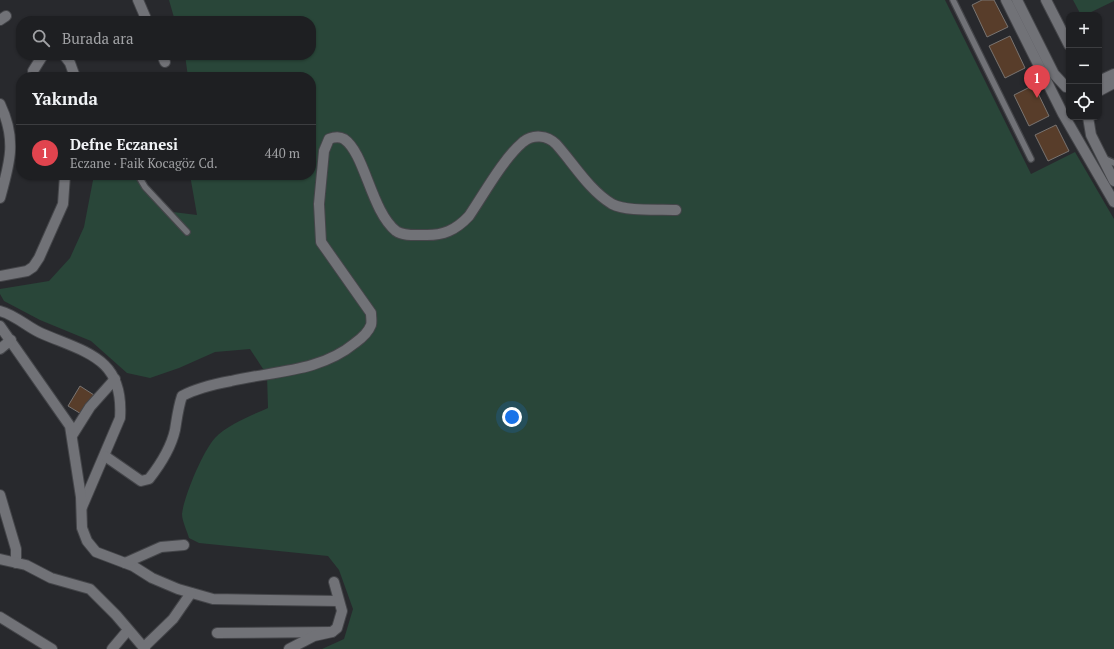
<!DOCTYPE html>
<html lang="tr">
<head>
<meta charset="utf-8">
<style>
  :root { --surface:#1e1f22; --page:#26272a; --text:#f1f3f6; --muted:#a1a2a5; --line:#3c3d40; --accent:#d93025 }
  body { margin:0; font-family:"PT Serif",serif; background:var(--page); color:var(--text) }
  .controls { position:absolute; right:12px; top:12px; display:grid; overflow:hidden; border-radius:8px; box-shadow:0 1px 3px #0004 }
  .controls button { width:36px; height:36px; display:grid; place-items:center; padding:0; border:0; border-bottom:1px solid var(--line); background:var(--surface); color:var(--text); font:20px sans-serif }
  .you { position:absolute; left:512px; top:417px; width:14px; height:14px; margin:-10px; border:3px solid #fff; border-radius:50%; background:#1a73e8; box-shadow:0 0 0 6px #1a73e833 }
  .badge { display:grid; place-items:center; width:26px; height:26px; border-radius:50%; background:var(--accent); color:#fff; font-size:13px; font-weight:700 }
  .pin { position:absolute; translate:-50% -33px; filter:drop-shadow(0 1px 2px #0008) }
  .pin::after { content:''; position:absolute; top:21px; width:14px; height:12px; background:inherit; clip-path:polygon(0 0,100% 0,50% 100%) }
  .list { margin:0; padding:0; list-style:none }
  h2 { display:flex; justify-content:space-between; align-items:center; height:52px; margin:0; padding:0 16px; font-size:17px }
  h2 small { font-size:13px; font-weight:400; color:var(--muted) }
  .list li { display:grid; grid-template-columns:26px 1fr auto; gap:12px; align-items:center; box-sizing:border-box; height:56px; padding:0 16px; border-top:1px solid var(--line) }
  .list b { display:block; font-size:15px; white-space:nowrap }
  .list p { margin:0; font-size:13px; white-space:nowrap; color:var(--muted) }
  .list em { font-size:13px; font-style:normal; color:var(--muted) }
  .icon { flex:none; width:22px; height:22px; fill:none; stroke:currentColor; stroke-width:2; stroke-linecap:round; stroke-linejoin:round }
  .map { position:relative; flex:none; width:1114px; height:649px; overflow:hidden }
  .search { position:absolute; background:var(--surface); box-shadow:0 1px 3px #0004; left:16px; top:16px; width:300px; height:44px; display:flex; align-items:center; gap:10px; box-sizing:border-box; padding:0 14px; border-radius:16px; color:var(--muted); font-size:15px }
  .panel { position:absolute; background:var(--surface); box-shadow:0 1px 3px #0004; left:16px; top:72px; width:300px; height:108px; border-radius:16px }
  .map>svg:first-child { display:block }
  .green { fill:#294639 }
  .building { fill:#583d2a; stroke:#797471 }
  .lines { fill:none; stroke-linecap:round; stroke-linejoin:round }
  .lane-casing { stroke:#444549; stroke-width:8 }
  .street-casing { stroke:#444549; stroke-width:12 }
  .secondary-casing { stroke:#444549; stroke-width:12 }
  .lane { stroke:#717277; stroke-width:5.5 }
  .street { stroke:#717277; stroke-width:10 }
  .secondary { stroke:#717277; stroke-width:10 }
</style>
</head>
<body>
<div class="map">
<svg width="1114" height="649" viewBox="0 0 1114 649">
  <rect width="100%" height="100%" fill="#28292d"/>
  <g class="green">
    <path d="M169 0H945L1031 174 1075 152 1114 219V649H322L344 639 353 609 339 570 328 556 199 543 189 538C187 531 182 521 182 514 184 496 203 451 215 438 227 425 252 415 268 408L267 375 250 349 215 352 179 368 150 378 127 373 91 341 40 320 4 301 0 294V289L49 281 70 258 84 227 94 175H134L139 183 165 211 197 215 190 175H311V77H188L185 55H311V21H175Z"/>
    <polygon points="1073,0 1114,0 1114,1 1085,15 1081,15"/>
  </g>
  <g class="building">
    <polygon points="982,0 994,0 1008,27 987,37 972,5"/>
    <polygon points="1010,36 1025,68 1005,78 989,46"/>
    <polygon points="1034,85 1049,116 1029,126 1014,95"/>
    <polygon points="1056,125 1069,151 1048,161 1035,135"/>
    <polygon points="80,386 94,395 83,415 68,406"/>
  </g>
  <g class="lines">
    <defs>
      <g id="lane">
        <polyline points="953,0 1031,159"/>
        <polyline points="1103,158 1114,163"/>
        <polyline points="138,175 145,187 187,232"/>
      </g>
      <g id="street">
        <polyline points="138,0 147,21"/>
        <polyline points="1046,0 1069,45"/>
        <polyline points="0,20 6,16"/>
        <polyline points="64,55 70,63 75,77"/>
        <polyline points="162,55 165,62"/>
        <polyline points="34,77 33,71 43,55"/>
        <path d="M0 104C17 140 10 162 0 198"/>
        <polyline points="0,276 27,271 33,267 39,258 63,204 65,175"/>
        <path d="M0 311C16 315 28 328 43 334 88 353 124 359 120 418L82 507"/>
        <polyline points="0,326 70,426 81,497 82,528 87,541 96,552 133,566 152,578 178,589 213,599 338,601"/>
        <polyline points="0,349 11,340"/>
        <polyline points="73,434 90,407 115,379"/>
        <path d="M105 456 141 481 149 479C160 465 171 448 175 430 177 418 178 408 182 396 197 388 215 384 231 381 274 371 320 372 355 343 362 338 368 333 371 325 372 322 371 317 371 313L321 242 319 204 324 151 329 139C334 137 339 136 344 139 365 153 371 211 396 231 403 236 415 235 423 235 443 236 456 230 469 216 484 194 503 159 523 142 533 134 547 135 556 144 574 164 589 190 612 204 627 212 659 209 676 210"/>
        <polyline points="0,495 16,549 16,563"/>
        <polyline points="0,559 26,565 51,578 90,589 116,615 145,649"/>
        <polyline points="125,563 161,547 184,545"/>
        <polyline points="0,617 52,649"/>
        <polyline points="217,633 332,632"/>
        <polyline points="144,647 173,619 191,593"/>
        <polyline points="112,649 128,630"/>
        <polyline points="289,649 314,636 332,632 337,628 342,611 334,582"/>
      </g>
      <g id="secondary">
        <polyline points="1006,0 1063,114 1114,202"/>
        <polyline points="1017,0 1054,74 1066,87"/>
        <polyline points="1099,81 1114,74"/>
        <polyline points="1099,91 1114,83"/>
        <polyline points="1088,117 1091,135 1114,181"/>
      </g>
    </defs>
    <use href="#lane" class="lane-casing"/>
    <use href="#street" class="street-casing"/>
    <use href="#secondary" class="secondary-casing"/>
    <use href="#lane" class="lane"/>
    <use href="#street" class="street"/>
    <use href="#secondary" class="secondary"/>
  </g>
</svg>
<div class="controls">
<button>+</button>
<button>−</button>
<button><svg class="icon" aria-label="locate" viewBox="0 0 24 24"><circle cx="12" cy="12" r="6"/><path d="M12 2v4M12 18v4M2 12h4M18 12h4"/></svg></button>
</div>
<div class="you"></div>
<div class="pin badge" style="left:1037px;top:98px;background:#e0444e">1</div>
<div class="search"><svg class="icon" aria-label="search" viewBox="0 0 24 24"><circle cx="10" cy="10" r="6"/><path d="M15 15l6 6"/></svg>Burada ara</div>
<section class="panel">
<h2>Yakında<small></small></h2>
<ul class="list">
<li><span class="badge" style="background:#e0444e">1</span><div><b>Defne Eczanesi</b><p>Eczane · Faik Kocagöz Cd.</p></div><em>440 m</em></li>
</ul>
</section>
</div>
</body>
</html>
